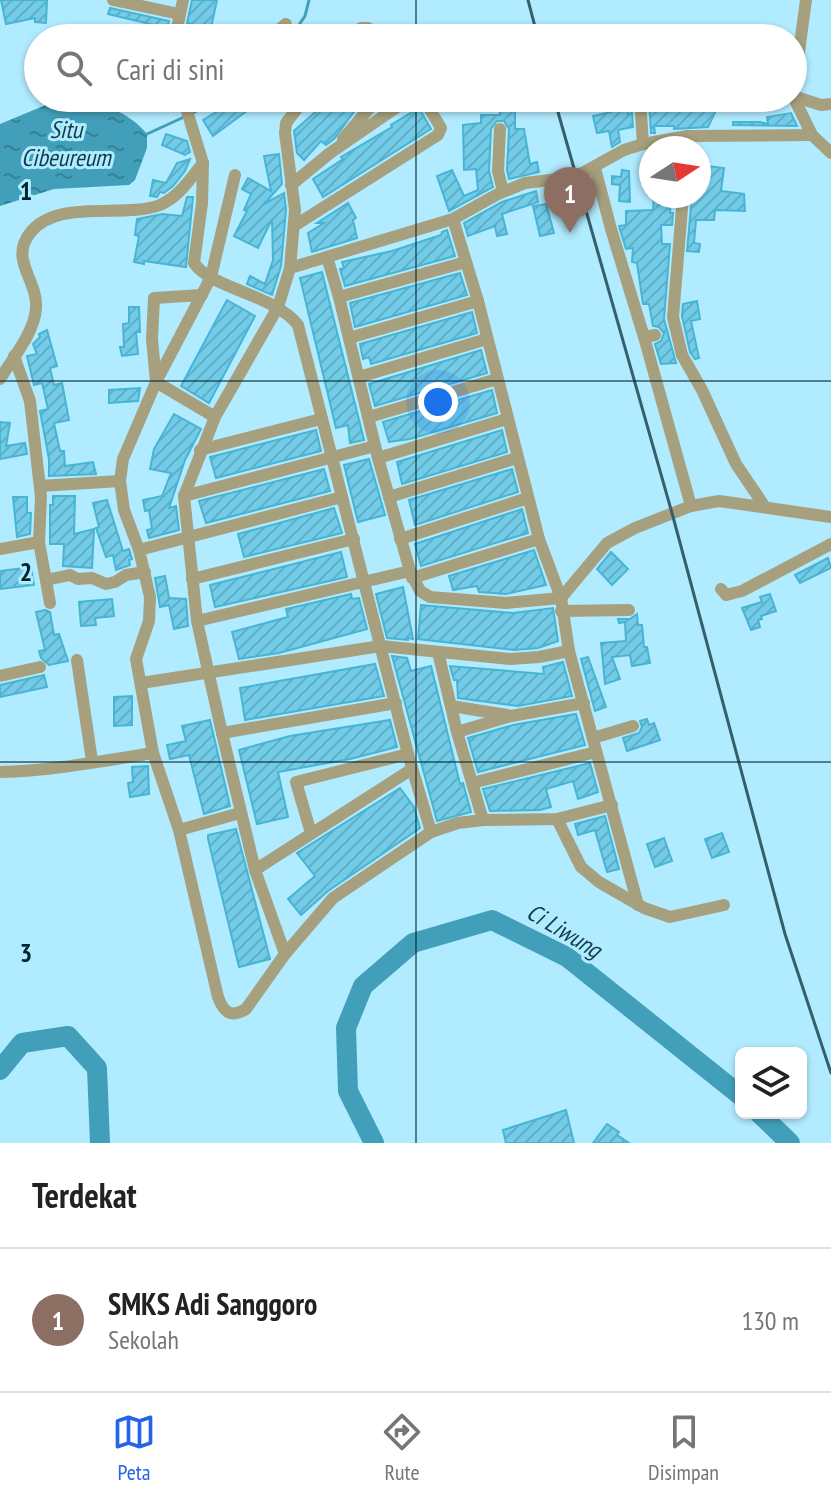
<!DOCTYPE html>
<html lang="id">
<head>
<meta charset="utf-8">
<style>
  :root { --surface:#fff; --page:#f6f6f6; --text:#222; --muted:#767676; --line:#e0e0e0; --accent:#2563eb }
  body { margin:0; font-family:"PT Sans Narrow",sans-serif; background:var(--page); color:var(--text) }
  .controls { position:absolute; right:24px; bottom:24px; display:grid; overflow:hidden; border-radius:12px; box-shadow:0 2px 6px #0004 }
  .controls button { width:72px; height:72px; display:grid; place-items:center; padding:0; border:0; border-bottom:2px solid var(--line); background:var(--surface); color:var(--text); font:40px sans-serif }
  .compass { position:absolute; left:639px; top:136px; width:72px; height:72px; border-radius:50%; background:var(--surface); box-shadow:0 2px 6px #0004; rotate:78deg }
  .you { position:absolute; left:438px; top:402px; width:28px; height:28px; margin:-20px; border:6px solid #fff; border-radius:50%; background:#1a73e8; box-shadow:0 0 0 12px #1a73e833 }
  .badge { display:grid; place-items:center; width:52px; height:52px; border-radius:50%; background:var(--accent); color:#fff; font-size:26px; font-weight:700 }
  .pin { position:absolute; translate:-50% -66px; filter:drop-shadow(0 2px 4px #0008) }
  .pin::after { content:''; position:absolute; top:42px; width:28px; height:24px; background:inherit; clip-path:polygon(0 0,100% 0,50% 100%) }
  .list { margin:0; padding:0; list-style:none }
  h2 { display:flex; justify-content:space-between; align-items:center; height:104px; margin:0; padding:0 32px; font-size:34px }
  h2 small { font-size:26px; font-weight:400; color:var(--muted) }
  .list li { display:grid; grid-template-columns:52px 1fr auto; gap:24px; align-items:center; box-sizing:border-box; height:144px; padding:0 32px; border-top:2px solid var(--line) }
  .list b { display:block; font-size:30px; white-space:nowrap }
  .list p { margin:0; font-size:26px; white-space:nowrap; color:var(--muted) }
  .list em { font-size:26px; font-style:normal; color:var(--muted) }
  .icon { flex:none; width:44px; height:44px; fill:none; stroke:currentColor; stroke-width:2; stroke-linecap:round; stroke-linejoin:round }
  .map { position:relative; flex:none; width:831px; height:1143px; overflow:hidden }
  .search { position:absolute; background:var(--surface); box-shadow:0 2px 6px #0004; left:24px; right:24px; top:24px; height:88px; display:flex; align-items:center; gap:20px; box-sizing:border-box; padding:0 28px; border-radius:44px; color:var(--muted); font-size:30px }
  .sheet { height:248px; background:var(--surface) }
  nav { display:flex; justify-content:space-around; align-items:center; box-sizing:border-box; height:112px; border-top:2px solid var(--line); background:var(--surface); font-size:22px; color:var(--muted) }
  nav a { display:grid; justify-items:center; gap:4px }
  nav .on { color:var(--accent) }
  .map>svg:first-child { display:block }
  .water { fill:url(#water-ripples) }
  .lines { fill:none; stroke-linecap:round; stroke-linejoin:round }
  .stream { stroke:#429fba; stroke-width:3 }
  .river { stroke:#429fba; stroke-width:20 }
  .building { fill:url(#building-hatch); stroke:#47b4d4; stroke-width:2 }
  .street { stroke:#a6a07e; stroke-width:12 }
  .rail { stroke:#355f6b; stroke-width:3 }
  .grid { fill:none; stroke:#01252e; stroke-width:2; stroke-opacity:0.55 }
  .labels { text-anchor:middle; stroke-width:6; stroke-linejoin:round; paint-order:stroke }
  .water-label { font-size:24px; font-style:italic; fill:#113c47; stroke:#b1ebff }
  .grid-label { font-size:26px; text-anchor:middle; font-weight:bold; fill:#01252e; stroke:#b1ebff; stroke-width:6; stroke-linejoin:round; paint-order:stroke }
</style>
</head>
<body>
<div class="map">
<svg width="831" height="1143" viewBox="0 0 831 1143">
  <defs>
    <pattern id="water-ripples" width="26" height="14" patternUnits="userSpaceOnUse" patternTransform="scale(2)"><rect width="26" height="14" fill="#429fba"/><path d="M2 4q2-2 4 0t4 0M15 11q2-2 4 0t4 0" fill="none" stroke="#358198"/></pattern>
    <pattern id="building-hatch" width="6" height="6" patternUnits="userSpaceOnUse" patternTransform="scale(2)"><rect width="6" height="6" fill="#72cce8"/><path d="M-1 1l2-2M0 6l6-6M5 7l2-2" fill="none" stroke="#61afc7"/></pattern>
  </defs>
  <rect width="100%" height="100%" fill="#b1ebff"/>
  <path class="water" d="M73 98C102 103 128 111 147 134V148L135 180 129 185 54 189 0 206V124L53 102Z"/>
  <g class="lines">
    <g class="stream">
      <polyline points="290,38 305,16 309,0"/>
      <polyline points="191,114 219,98"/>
      <polyline points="147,134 184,117"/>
    </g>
    <g class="river">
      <polyline points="0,1070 22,1043 68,1036 97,1068 100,1143"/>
      <polyline points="759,1113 790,1143"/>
      <polyline points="374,1143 348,1091 346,1028 363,986 413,943 492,920 567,957 741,1096"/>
    </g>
  </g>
  <g class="building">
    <polygon points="1,0 47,0 46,23 35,22 35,18 6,24"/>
    <polygon points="192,0 217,0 211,28 206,27 208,38 194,38 192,24 187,23"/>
    <polygon points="110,8 169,21 165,38 151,38 152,36 147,34 150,24 108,14"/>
    <polygon points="239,98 246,98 252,107 213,136 203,120"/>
    <polygon points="331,98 339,102 342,98 364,98 334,139 326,145 321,141 304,160 297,153 294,131"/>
    <polygon points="625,98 628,114 632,113 633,127 618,130 620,142 612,147 609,131 597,133 593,116 611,112 608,100"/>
    <polygon points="688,98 722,98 708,127 674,129 674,126 654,126 655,133 651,133 649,102 666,102 666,109 682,109"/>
    <polygon points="419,108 431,129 323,197 313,179 343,159 341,157 392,127 391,125"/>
    <polygon points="500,110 515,110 515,129 524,129 530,164 537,162 539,172 509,179 507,170 509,129 504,121 497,121 491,129 489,171 493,187 449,211 437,176 452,170 464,196 478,190 476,169 464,170 463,125 481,123 481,115 500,115"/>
    <polygon points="791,113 797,126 733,125 733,122 760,122 768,124 767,117"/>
    <polygon points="166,134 187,141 190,152 185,155 162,145"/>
    <polygon points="279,154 282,184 264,204 284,193 286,210 281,266 272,295 247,284 250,276 265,284 273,260 272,219 258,248 234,236 247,211 244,210 251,194 242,189 248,178 271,191 264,156"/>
    <polygon points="190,159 185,171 173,186 164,193 160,192 157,197 150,196 153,180 166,183 177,163"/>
    <polygon points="699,165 724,168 721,191 744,194 745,211 715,210 714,220 696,220 694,243 700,244 699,252 687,251 692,196 699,196"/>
    <polygon points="622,170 629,171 630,202 619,201 620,185 612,184 612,176 621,177"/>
    <polygon points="536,191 538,202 502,214 507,234 497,236 495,226 468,236 464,223 502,202"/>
    <polygon points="187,197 193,197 186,267 144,261 144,264 134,262 139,236 135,235 137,219 162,214 182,216"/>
    <polygon points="654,197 671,198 670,213 673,213 672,225 661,225 662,244 670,244 664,319 676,363 661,364 655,344 661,341 664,333 659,327 653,326 649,304 643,304 637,263 632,262 633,248 626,249 619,226 626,225 626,211 653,210"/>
    <polygon points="348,203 356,218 353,220 357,238 312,252 308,233 324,223 317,223"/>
    <polygon points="546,204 554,233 540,236 533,206"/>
    <polygon points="447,230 455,256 345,286 340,269 344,268 342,262 392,251 441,235 442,232"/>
    <polygon points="322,272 364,440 350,443 348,425 336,428 300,278"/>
    <polygon points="460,273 467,295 355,327 350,303"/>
    <polygon points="227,300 255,316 209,403 181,386"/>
    <polygon points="697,301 700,319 691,321 699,358 695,359 690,352 682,316 683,304"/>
    <polygon points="129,307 139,307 140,332 136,332 138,354 122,356 120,347 124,347 123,324 129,323"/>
    <polygon points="472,312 477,333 371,364 369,357 363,359 360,344"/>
    <polygon points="47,330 57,366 50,368 54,385 62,383 69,420 54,423 60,451 64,451 65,466 93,462 96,474 49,476 49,459 40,411 48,409 42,383 34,385 27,356 37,354 33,344 40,337 39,334"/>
    <polygon points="481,350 487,373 375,406 369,384"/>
    <polygon points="140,388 138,401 109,403 109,390"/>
    <polygon points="492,390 497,413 410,439 389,442 383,422"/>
    <polygon points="174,414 201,429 185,460 169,508 176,506 179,530 149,538 147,530 152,529 149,510 145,511 143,500 162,496 171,473 150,469 154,449"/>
    <polygon points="0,422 10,423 6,446 25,443 27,454 0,459"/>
    <polygon points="316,430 321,451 216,478 210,457"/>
    <polygon points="502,430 507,452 402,484 397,462"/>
    <polygon points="369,459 385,515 358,522 344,465"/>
    <polygon points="324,469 330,491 206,523 199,501"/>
    <polygon points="512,469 518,492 415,525 409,500"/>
    <polygon points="53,496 75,496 74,534 94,529 92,568 63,566 64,544 50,544 50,505 53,505"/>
    <polygon points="13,497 27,497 27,513 31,513 30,534 17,537"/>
    <polygon points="107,500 123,551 129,549 132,559 129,560 130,565 116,570 113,555 106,557 96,528 99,527 93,503"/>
    <polygon points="334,508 342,533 244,557 238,534"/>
    <polygon points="522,509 528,533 421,566 415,544"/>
    <polygon points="534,550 546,585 506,594 479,592 477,586 453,590 449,576"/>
    <polygon points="341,552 347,577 215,607 210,585"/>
    <polygon points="611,552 628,569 612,585 597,569"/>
    <polygon points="828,558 831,568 800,583 795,575"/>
    <polygon points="31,567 34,585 0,589 0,571"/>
    <polygon points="165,576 169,598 186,599 188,626 174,629 169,605 160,607 155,578"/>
    <polygon points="403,587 413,639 408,638 408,640 387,638 376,594"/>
    <polygon points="351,594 352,599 359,598 367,629 279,653 239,659 232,632 288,617 286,609"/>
    <polygon points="770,594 776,611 761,616 762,619 758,620 760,627 751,630 742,608 762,602 760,597"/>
    <polygon points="112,599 114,616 95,618 96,625 81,626 79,602"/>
    <polygon points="421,605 513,613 553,608 558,641 538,648 514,650 418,639"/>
    <polygon points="45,610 50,612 54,635 59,634 68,661 49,665 41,658 39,651 45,650 36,612"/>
    <polygon points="637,614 638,625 642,625 644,647 647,647 650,663 632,666 630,655 612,657 620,679 605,684 601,643 626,641 625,622 619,623 618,619 630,619"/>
    <polygon points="392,656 407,658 411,671 431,666 460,784 463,783 471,812 437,821"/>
    <polygon points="588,657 606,707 595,711 581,659"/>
    <polygon points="563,662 572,696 518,706 458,698 457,680 454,680 450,666 544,674 543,667"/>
    <polygon points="375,664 384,696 245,720 240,688"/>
    <polygon points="44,675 47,687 0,697 0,685"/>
    <polygon points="132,696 132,725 114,726 114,697"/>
    <polygon points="576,714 585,745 478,772 468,738 513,725"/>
    <polygon points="647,719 649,725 654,723 660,740 627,751 623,738 639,733 642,727 640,721"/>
    <polygon points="210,720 230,806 204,814 189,755 170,759 167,745 186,741 182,726"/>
    <polygon points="390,720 397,747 350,759 278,772 288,817 257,824 239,750 290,736"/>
    <polygon points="590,763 598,792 578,799 573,781 546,789 551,807 540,810 490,811 483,789"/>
    <polygon points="148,766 149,794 130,797 128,783 133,782 132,767"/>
    <polygon points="400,788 414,807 420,828 328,891 301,915 288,899 315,876 297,853"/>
    <polygon points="605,816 619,869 607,872 595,830 578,835 575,824"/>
    <polygon points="236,829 270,959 239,967 208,839 208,835"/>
    <polygon points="722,833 729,852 712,858 705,839"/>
    <polygon points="664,838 672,861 655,867 647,844"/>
    <polygon points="566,1110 574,1143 506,1143 503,1130"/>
    <polygon points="607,1124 619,1132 617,1135 629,1143 593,1143"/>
  </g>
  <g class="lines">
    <g class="street">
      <polyline points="113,0 179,14"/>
      <polyline points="806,0 793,96 812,135 831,153"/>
      <polyline points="655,36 655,38"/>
      <polyline points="175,38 183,0"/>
      <polyline points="269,38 286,24"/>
      <polyline points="351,38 361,28 368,28 381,38"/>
      <polyline points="793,96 821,105 831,104"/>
      <polyline points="640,98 643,144"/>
      <polyline points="500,129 498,171 503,191"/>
      <polyline points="343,139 378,98"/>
      <path d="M203 163 202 203 194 263C210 288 275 295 298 325L408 754 431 832 333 898 285 954 246 1009C231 1018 224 1013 218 997L179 830 153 753 136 659 149 621 150 597 139 550 124 510 120 481 123 459 156 382 211 277 235 175"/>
      <polyline points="595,168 611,229 644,337 655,335"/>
      <polyline points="291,185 330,153 410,98"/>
      <polyline points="683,196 673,317 682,355 702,390 736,464 765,507"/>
      <polyline points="453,219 478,301 539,539 561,598 569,651 638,905"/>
      <polyline points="294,226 438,135 441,128 423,98"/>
      <polyline points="327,257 339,297 378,458 410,571 420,591 430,597 506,603 561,598 607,543 635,528 691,506 719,501 831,517"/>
      <polyline points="290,268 453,219 498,194 525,183 575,177 624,150 643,144 687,136 812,135"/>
      <polyline points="202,295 154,298 152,339 156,382 215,417"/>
      <polyline points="339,297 466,262"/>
      <polyline points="644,337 691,506"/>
      <polyline points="349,338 478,301"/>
      <polyline points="14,356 30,401 41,497 39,542 50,603"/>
      <polyline points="359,377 487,339"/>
      <path d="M0 379C12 359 35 332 36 308 38 280 9 260 30 233 57 198 123 219 160 205 179 197 191 178 203 163L183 98"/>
      <polyline points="369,417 497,379"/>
      <polyline points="200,450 321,419"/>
      <polyline points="378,458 507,419"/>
      <polyline points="40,486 120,481"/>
      <polyline points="184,496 375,446"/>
      <polyline points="389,497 517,458"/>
      <polyline points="400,539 528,498"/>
      <polyline points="0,549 39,542"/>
      <polyline points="139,550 342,497"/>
      <polyline points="412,578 539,539"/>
      <polyline points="192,579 354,539"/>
      <polyline points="46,580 70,575 78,579 92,578 106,584 115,582 126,575 145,572"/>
      <polyline points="721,589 726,595 742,591 831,544"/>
      <polyline points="561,611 629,610"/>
      <polyline points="197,621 410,571"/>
      <polyline points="77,660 92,761"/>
      <polyline points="0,676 40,667"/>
      <polyline points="141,683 381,646 510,659 539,657 569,651"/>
      <polyline points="451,706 507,715"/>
      <polyline points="457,732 511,716 584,703"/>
      <polyline points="222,733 396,703"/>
      <polyline points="593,738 633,726"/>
      <path d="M0 772C52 771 102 761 153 753"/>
      <polyline points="472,783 596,752"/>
      <polyline points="557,819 581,867 599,882 644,908 670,917 724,905"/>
      <polyline points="483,820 557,819 612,805"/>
      <polyline points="179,830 240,813"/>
      <polyline points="431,832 458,823 483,820 457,732 438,652"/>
      <polyline points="311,833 296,782 408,754"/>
      <polyline points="255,870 412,769"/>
      <polyline points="285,954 255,870 222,733 197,621 184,496 215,417 278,307 290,268 295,210 285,133 286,123 305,98"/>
    </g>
    <g class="rail">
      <polyline points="528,0 538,38"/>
      <polyline points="554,98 672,513 785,934 831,1073"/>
    </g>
  </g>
  <path class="grid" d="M416 0V38M416 98V1143M0 381H831M0 762H831"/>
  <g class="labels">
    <g class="water-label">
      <text x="66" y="138">Situ<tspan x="66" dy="28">Cibeureum</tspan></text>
      <text transform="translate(564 931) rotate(31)" y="8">Ci Liwung</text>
    </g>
  </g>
  <g class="grid-label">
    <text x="26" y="200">1</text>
    <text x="26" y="581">2</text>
    <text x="26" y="962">3</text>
  </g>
</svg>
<div class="controls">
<button><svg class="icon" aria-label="layers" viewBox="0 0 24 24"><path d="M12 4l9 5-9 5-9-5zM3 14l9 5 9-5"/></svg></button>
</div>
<svg class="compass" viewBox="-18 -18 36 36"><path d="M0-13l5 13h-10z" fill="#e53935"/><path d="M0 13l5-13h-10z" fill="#767676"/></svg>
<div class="you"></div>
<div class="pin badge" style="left:570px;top:233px;background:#8d6e63">1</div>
<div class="search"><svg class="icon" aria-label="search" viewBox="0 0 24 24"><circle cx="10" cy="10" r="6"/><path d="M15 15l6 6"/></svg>Cari di sini</div>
</div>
<section class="sheet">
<h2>Terdekat<small></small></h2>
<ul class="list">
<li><span class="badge" style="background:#8d6e63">1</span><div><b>SMKS Adi Sanggoro</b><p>Sekolah</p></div><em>130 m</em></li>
</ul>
</section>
<nav>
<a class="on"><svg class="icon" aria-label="map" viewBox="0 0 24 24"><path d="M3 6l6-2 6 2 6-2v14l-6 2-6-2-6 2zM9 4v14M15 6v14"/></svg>Peta</a>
<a><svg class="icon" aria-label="directions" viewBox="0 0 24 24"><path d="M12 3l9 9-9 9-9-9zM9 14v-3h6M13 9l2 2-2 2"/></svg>Rute</a>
<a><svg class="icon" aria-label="saved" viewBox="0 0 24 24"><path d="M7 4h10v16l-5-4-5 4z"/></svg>Disimpan</a>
</nav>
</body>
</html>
